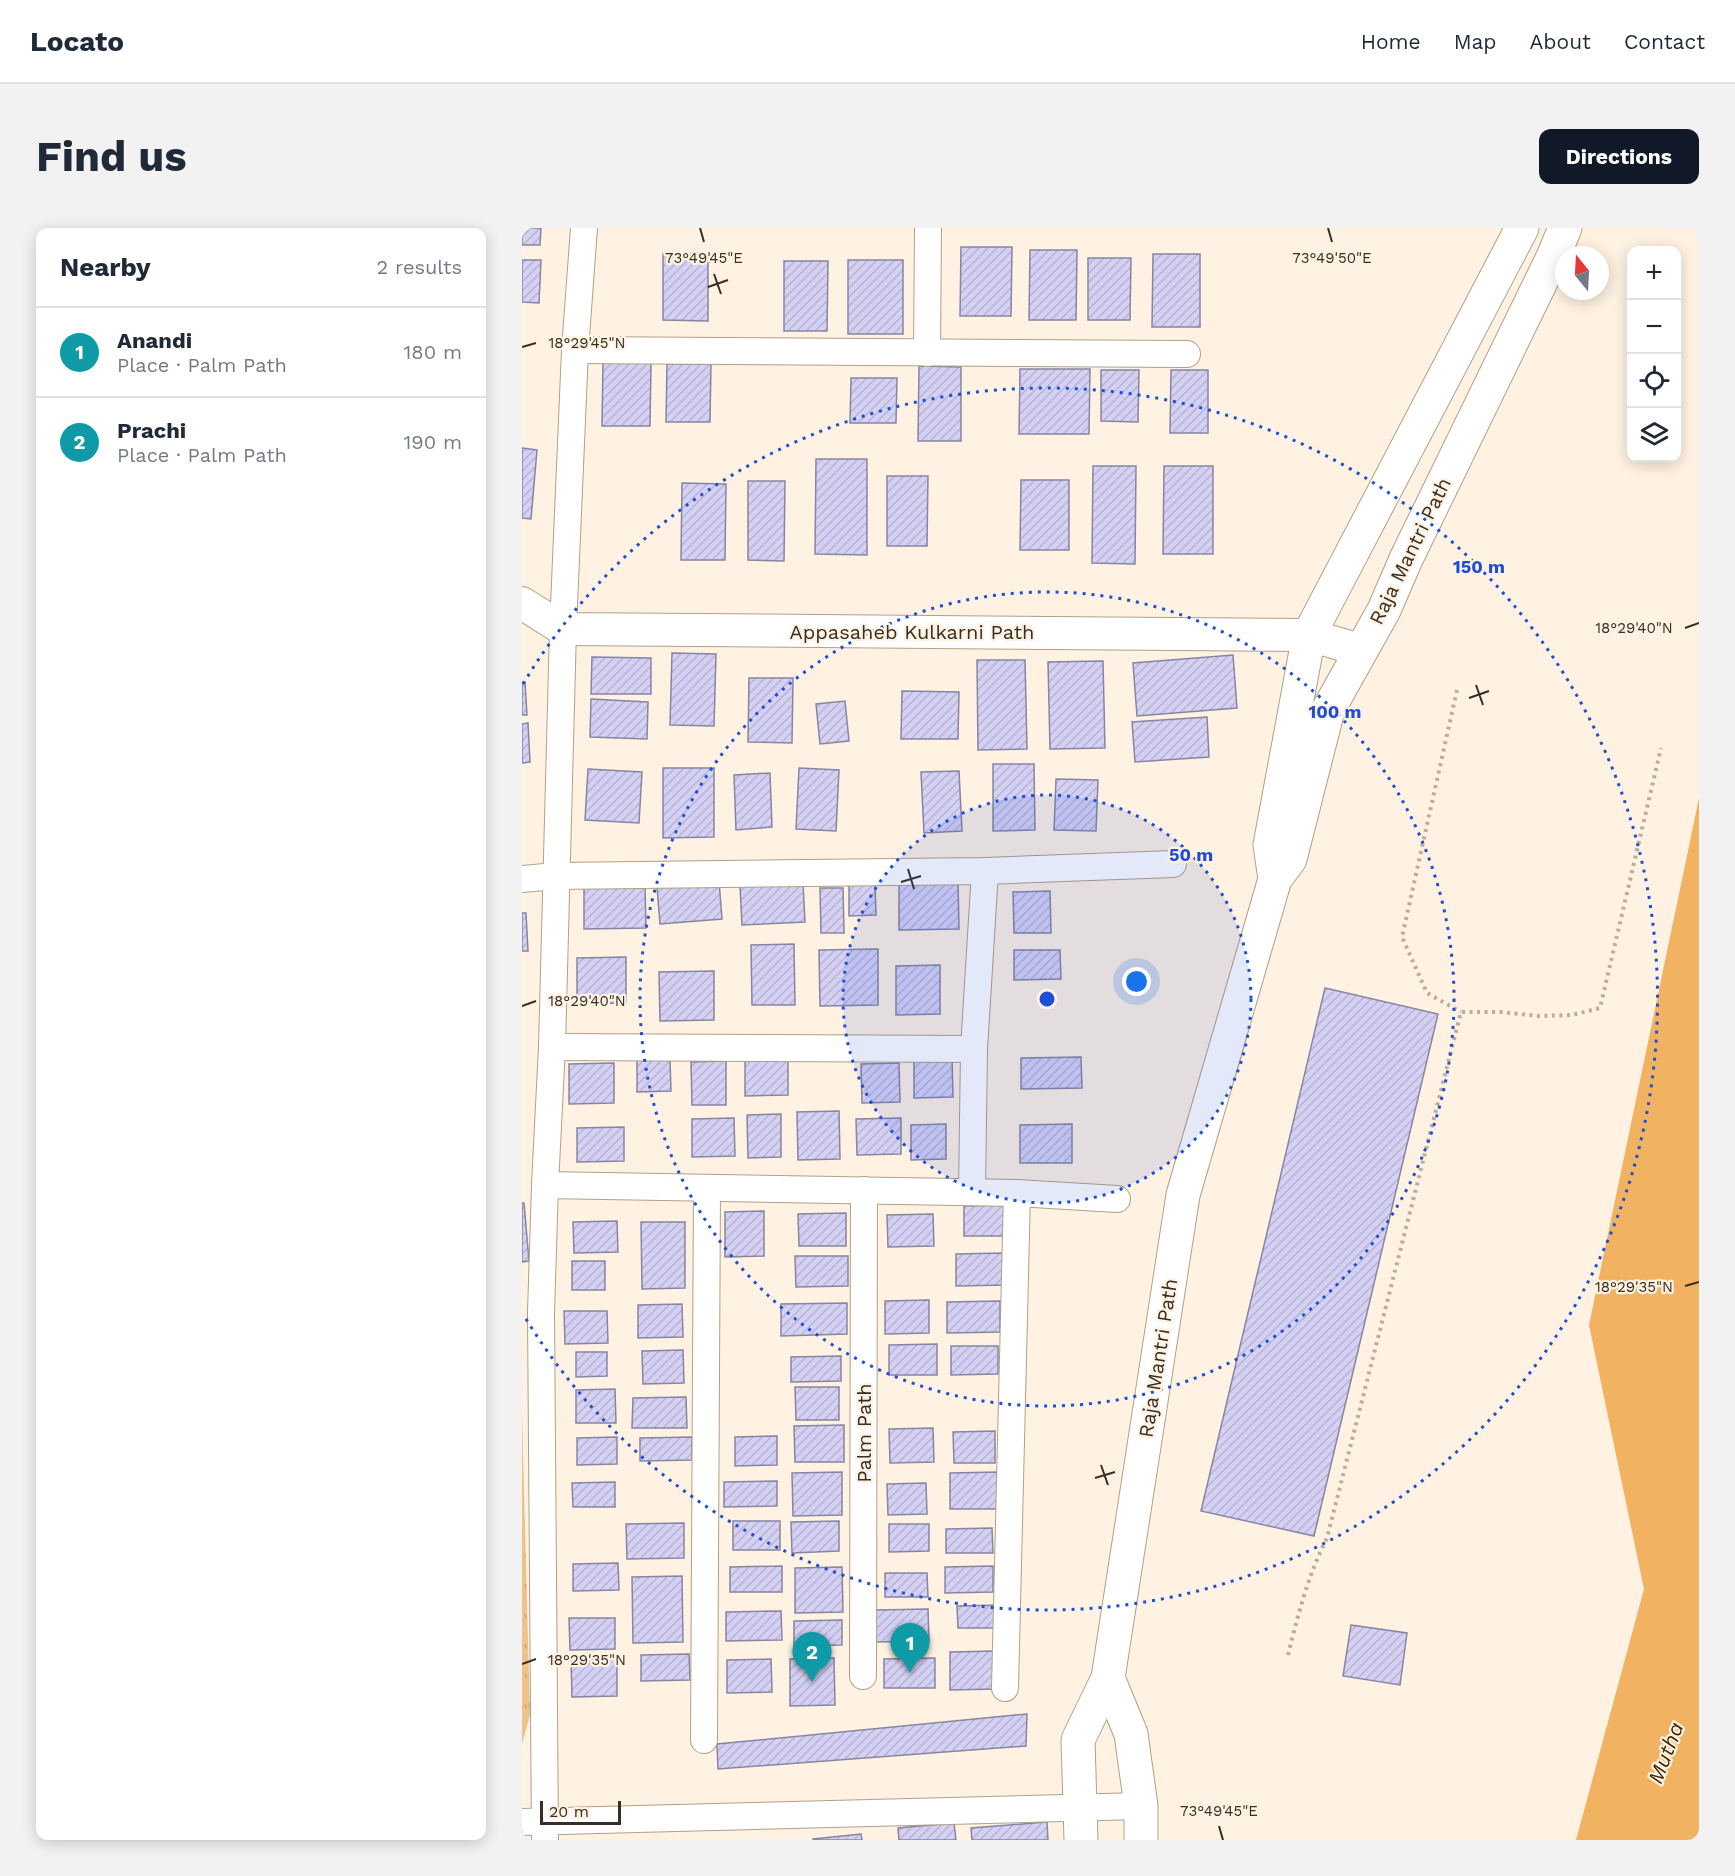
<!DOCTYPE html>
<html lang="en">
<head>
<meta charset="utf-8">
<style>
  :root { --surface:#fff; --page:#f2f2f3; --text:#1f2937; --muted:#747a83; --line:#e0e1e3; --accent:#111827 }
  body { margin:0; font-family:"Work Sans",sans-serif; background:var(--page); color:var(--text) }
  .controls { position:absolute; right:18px; top:18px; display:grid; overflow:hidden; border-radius:12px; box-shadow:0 3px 15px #0003 }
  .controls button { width:54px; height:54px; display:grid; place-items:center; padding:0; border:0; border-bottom:2px solid var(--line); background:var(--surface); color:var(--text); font:30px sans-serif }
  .compass { position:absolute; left:1033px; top:18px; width:54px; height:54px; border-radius:50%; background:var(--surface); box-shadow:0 3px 15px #0003; rotate:342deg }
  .scale { position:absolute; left:18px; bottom:15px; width:81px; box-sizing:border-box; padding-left:6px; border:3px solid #372f25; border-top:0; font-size:16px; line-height:21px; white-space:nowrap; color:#372f25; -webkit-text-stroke:4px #fff2e2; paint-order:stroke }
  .you { position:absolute; left:615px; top:754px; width:21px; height:21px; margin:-15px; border:4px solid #fff; border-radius:50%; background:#1a73e8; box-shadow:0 0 0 9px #1a73e833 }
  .badge { display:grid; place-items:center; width:39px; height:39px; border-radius:50%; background:var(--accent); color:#fff; font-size:20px; font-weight:700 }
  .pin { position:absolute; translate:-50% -50px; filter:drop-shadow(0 2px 3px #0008) }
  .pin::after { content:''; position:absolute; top:32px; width:21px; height:18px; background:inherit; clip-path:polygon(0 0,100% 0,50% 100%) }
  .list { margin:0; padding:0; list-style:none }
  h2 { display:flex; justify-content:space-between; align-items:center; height:78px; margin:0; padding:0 24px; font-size:26px }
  h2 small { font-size:20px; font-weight:400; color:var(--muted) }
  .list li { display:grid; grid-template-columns:39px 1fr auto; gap:18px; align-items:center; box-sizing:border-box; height:90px; padding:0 24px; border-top:2px solid var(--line) }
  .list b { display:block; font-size:22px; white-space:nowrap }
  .list p { margin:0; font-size:20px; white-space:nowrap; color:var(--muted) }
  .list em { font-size:20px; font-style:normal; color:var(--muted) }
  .icon { flex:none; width:33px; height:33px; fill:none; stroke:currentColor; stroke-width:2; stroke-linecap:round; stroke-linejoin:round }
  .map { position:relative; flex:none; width:1177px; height:1612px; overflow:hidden; border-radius:12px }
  header { display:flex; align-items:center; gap:36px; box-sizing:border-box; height:84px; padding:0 30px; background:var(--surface); border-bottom:2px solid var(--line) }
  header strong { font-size:28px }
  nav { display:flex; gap:33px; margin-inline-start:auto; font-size:21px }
  .intro { display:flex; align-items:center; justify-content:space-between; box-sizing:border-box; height:144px; padding:0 36px }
  h1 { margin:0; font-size:42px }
  .button { padding:15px 27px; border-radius:12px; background:var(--accent); color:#fff; font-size:21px; font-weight:700 }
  main { display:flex; gap:36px; padding:0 36px }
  aside { flex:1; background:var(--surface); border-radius:12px; box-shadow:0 3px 15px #0003 }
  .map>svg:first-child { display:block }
  .park { fill:url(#park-tufts) }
  .water { fill:#f1b361 }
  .building { fill:url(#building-hatch); stroke:#8785a1; stroke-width:1.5 }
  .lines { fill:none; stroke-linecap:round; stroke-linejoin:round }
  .minor-casing { stroke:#b39f86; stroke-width:28 }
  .tertiary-casing { stroke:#b39f86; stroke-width:34 }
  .secondary-casing { stroke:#b39f86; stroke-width:35 }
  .path { stroke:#b9ad9f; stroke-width:4; stroke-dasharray:3 4.5; stroke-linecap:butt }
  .minor { stroke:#fff; stroke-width:26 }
  .tertiary { stroke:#fff; stroke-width:32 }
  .secondary { stroke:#fff; stroke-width:33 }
  .ticks { fill:none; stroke:#372f25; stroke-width:2 }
  .ring { fill:none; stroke:#1d4ed8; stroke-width:3; stroke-dasharray:3 6 }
  .labels { text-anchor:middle; stroke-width:4.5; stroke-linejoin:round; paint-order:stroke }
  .street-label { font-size:20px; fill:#372f25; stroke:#fff2e2 }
  .water-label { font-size:21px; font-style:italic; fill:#402703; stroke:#fff2e2 }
  .ticks-label { font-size:15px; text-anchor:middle; fill:#372f25; stroke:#fff2e2; stroke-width:4.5; stroke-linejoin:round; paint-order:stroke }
  .centre { fill:#1d4ed8; stroke:#fff2e2; stroke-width:3 }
  .ring-label { font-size:18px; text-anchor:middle; font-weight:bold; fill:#1d4ed8; stroke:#fff2e2; stroke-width:4.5; stroke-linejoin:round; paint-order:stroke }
</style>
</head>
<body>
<header>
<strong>Locato</strong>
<nav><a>Home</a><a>Map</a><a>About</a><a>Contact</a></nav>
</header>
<div class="intro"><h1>Find us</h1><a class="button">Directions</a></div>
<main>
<aside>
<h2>Nearby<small>2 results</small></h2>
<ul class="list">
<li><span class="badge" style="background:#0f9aa8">1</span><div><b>Anandi</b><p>Place · Palm Path</p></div><em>180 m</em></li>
<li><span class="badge" style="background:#0f9aa8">2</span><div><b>Prachi</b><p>Place · Palm Path</p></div><em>190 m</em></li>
</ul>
</aside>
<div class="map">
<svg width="1177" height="1612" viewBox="0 0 1177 1612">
  <defs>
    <pattern id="park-tufts" width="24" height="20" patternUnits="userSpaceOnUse" patternTransform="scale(1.5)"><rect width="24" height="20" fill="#eec28b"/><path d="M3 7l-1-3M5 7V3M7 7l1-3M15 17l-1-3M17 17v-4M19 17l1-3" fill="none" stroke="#cda778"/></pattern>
    <pattern id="building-hatch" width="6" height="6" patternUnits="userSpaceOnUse" patternTransform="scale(1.5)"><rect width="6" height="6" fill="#d4d1f4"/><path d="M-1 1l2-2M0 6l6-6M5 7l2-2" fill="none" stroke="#b7b4d1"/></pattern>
  </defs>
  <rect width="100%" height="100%" fill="#fff2e2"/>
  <polygon class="park" points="0,1185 8,1487 0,1516"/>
  <polygon class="water" points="1177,570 1177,1612 1054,1612 1122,1361 1067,1097"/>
  <g class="building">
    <polygon points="0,0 19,0 18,17 0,17"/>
    <polygon points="439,19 490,19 489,88 438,88"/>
    <polygon points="508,22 555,22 554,92 507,92"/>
    <polygon points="141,26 186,26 186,93 141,92"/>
    <polygon points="631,26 678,26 678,99 630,99"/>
    <polygon points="566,30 609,30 608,92 566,92"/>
    <polygon points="0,32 19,32 17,75 0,74"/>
    <rect x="326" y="32" width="55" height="74"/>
    <polygon points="262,33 306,33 305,103 262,103"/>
    <polygon points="81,135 129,135 128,198 80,198"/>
    <polygon points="145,136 189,136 188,194 144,194"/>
    <polygon points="397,138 439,139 439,213 396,213"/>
    <polygon points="498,141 568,141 567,206 497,206"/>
    <polygon points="579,142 617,142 616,194 579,193"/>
    <polygon points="649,142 686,142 686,205 648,205"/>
    <polygon points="329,150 375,150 374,195 328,195"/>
    <polygon points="0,220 15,222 9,291 0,290"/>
    <polygon points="294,231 345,231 345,327 293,326"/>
    <polygon points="571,238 614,238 613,336 570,335"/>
    <polygon points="642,238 691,238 691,326 641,326"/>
    <polygon points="365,248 406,248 405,318 365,318"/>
    <polygon points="499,252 547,252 547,322 498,322"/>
    <polygon points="226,253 263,253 262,333 226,332"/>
    <polygon points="160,255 204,256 203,332 159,332"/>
    <polygon points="150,425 194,426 192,498 148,497"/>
    <polygon points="711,427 715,480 615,488 611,435"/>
    <polygon points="70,429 129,430 129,466 69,466"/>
    <polygon points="455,432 503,432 505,521 456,522"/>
    <polygon points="581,433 583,520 528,521 526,434"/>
    <polygon points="227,450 271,450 270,515 226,514"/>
    <polygon points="0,454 3,454 5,487 0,487"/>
    <polygon points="380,463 437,464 436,511 379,511"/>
    <polygon points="69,471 126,474 125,511 68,509"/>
    <polygon points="323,473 327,513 298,516 294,476"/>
    <polygon points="685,489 687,529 613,534 610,494"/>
    <polygon points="6,495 8,534 0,535 0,496"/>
    <polygon points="471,536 512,536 513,602 471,603"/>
    <polygon points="141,540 192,540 192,609 141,610"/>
    <polygon points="277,540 317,542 314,603 274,601"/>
    <polygon points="66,541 120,544 117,595 63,592"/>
    <polygon points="437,543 440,603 402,605 399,544"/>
    <polygon points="248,545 250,599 214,602 212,547"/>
    <polygon points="534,551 576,552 574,603 532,602"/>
    <polygon points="353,652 354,687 327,688 327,653"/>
    <polygon points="197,653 200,691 138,696 135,659"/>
    <polygon points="281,654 283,694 220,697 218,658"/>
    <polygon points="436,655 437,701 377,702 377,656"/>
    <polygon points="123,657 124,700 62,701 62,659"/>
    <polygon points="298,660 321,660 322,705 299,705"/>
    <polygon points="528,663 529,705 492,705 491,664"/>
    <polygon points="0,685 4,685 6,723 0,723"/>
    <polygon points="272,716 273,777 230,777 229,717"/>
    <polygon points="356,721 356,777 298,778 297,722"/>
    <polygon points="492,722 538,722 539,751 492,752"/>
    <polygon points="104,729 104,775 55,776 55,730"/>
    <polygon points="418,737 418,786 374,787 374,738"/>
    <polygon points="192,743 192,792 138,793 137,744"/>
    <polygon points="803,760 916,786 792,1308 679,1283"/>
    <polygon points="223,828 266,828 266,867 223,868"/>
    <polygon points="559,829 560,860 499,861 499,830"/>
    <polygon points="392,830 430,830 431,869 392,870"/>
    <polygon points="115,831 148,831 149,863 115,864"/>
    <polygon points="204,833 204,877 170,877 169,834"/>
    <polygon points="92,835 92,875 47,876 47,836"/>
    <polygon points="377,835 378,874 340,875 339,836"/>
    <polygon points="317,883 318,931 276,932 275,884"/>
    <polygon points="259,886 259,929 226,930 225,887"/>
    <polygon points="212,890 213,928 170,929 170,891"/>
    <polygon points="379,890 379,926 335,927 334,891"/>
    <polygon points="424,896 424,931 389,932 389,897"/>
    <polygon points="550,896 550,935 498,935 498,897"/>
    <polygon points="102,899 102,933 55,934 55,900"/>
    <polygon points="0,975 2,975 7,1033 0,1034"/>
    <polygon points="484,977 485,1008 442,1008 442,978"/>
    <polygon points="242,983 242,1028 203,1029 203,984"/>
    <polygon points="324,985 324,1018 277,1018 276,986"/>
    <polygon points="411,986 412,1018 366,1019 365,987"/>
    <polygon points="95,993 96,1024 52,1025 51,994"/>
    <polygon points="119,994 163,994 163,1060 120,1061"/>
    <polygon points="483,1025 484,1057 434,1058 434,1026"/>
    <polygon points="273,1028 326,1028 326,1058 274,1059"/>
    <rect x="50" y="1033" width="33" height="29"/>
    <polygon points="407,1072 407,1105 363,1106 363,1073"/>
    <polygon points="478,1073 478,1104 425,1105 425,1074"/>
    <polygon points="325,1075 325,1106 259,1108 259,1076"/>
    <polygon points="160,1076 161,1109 116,1110 116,1077"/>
    <polygon points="42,1083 85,1083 86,1115 43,1116"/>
    <polygon points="415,1116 415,1147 367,1147 367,1117"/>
    <polygon points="429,1118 476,1118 476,1146 429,1147"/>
    <polygon points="161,1122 162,1155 121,1156 120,1123"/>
    <polygon points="54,1124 85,1124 85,1148 54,1149"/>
    <polygon points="319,1128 319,1153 269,1154 269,1129"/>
    <polygon points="273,1159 317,1159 317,1192 274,1192"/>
    <polygon points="93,1161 94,1195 54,1195 54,1162"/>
    <polygon points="164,1169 165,1200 110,1200 111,1170"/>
    <polygon points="322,1197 322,1234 273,1234 272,1198"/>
    <polygon points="411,1200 412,1234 368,1235 367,1201"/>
    <polygon points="473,1203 473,1235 432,1235 431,1204"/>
    <polygon points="255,1208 255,1237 213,1238 213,1209"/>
    <polygon points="95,1209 95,1236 55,1237 55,1210"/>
    <polygon points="170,1209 170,1232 118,1233 118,1210"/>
    <polygon points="320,1244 320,1287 271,1288 270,1245"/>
    <polygon points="475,1244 475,1281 428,1281 428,1245"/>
    <polygon points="255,1253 255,1278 202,1279 202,1254"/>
    <polygon points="93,1254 93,1279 51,1279 50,1255"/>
    <polygon points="404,1255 405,1286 366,1287 365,1256"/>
    <rect x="211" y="1293" width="47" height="29"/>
    <polygon points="317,1293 317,1323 270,1325 269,1294"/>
    <polygon points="162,1295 162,1330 105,1331 104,1296"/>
    <polygon points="367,1296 407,1296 407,1323 367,1324"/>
    <polygon points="470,1300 471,1325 424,1325 424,1301"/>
    <polygon points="96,1335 97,1362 51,1363 51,1336"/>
    <polygon points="260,1338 260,1364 208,1364 208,1339"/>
    <polygon points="471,1338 471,1364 423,1365 423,1339"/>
    <polygon points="320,1339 321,1384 273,1385 273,1340"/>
    <polygon points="363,1345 405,1345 406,1369 363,1369"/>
    <polygon points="160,1348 161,1414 111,1415 110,1349"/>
    <polygon points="477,1377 477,1400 436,1400 435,1378"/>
    <polygon points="406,1381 407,1413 354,1414 354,1382"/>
    <polygon points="259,1383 260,1412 204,1413 204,1384"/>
    <polygon points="47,1390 93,1390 93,1421 48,1422"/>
    <polygon points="320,1392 320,1417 272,1418 272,1393"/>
    <polygon points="829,1397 885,1405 878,1457 821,1448"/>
    <polygon points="474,1423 475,1461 428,1462 428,1424"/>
    <polygon points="167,1426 168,1452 119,1453 119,1427"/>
    <polygon points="312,1430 313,1477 268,1478 268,1431"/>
    <polygon points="413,1430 413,1460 362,1460 362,1431"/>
    <polygon points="49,1431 95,1431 95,1468 50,1469"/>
    <polygon points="249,1431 250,1464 205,1465 205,1432"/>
    <polygon points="505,1486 504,1518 196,1541 195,1516"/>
    <polygon points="525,1594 526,1612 450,1612 449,1600"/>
    <polygon points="432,1595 434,1612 377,1612 376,1600"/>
    <polygon points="339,1606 340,1612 291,1612 291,1611"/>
  </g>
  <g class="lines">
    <defs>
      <g id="minor">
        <polyline points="53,122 665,126"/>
        <polyline points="405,125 406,0"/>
        <polyline points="0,651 34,648 463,643 651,636"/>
        <polyline points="30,819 452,821 450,964"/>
        <polyline points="452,821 463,643"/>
        <polyline points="23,957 495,965 595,971"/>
        <polyline points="341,1448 342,962"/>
        <polyline points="483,1460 495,965"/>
        <polyline points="182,1512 185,960"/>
        <polyline points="0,1594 619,1578"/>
        <polyline points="23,1612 19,1085 23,957 30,819 41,401 53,122 62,0"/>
      </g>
      <polyline id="tertiary" points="0,375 41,401 787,407 838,422"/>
      <g id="secondary">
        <polyline points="753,651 748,617 787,407 1000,0"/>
        <polyline points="586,1450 609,1506 619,1578 619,1612"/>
        <polyline points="559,1612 556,1512 586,1450 661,967 753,651 768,631 806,482 862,382 884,331 1031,29 1043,0"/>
      </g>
    </defs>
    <use href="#minor" class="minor-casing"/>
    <use href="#tertiary" class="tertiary-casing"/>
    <use href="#secondary" class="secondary-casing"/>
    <g class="path">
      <polyline points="935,462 880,709 905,765 939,784"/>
      <path d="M766 1427C776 1387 786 1347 805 1310L939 784H978L1017 788 1050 787 1078 780 1139 520"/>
    </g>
    <use href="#minor" class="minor"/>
    <use href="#tertiary" class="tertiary"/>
    <use href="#secondary" class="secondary"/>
  </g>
  <path class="ticks" d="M178 0 182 14M806 0 810 14M192 46 199 66M186 59 206 52M0 119 14 115M1163 400 1177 395M954 457 961 477M947 470 967 463M386 641 392 661M379 654 399 648M0 778 14 773M1163 1058 1177 1054M579 1237 586 1257M573 1250 593 1244M0 1436 14 1431M697 1598 701 1612"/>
  <circle cx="525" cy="771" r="204" fill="#1d4ed8" fill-opacity=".12"/>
  <g class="ring">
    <circle cx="525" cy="771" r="204"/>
    <circle cx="525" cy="771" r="407"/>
    <path d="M1 456A611 611 0 1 1 1 1086"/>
  </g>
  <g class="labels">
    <g class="street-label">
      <text transform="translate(888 323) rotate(-64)" y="7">Raja Mantri Path</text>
      <text x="390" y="411">Appasaheb Kulkarni Path</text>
      <text transform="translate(636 1130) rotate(-81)" y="7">Raja Mantri Path</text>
      <text transform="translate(342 1205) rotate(-90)" y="7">Palm Path</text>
    </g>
    <g class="water-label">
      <text transform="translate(1144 1525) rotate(-69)" y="7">Mutha</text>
    </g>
  </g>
  <g class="ticks-label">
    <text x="182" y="35">73°49'45"E</text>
    <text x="810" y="35">73°49'50"E</text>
    <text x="65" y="120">18°29'45"N</text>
    <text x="1112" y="405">18°29'40"N</text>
    <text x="65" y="778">18°29'40"N</text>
    <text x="1112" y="1064">18°29'35"N</text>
    <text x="65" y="1437">18°29'35"N</text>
    <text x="697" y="1588">73°49'45"E</text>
  </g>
  <circle cx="525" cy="771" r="9" class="centre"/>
  <g class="ring-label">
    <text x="957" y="345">150 m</text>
    <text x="813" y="490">100 m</text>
    <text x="669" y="633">50 m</text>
  </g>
</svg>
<div class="controls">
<button>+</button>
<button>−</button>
<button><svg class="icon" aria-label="locate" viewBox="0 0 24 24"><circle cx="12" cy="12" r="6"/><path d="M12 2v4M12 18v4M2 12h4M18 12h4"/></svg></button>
<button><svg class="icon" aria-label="layers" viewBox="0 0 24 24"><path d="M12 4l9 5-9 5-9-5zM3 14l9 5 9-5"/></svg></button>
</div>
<svg class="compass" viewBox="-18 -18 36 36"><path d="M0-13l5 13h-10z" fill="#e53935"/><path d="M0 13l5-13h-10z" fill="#747a83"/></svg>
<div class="scale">20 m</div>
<div class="you"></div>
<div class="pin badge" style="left:388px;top:1445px;background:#0f9aa8">1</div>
<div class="pin badge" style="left:290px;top:1454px;background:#0f9aa8">2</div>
</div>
</main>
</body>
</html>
